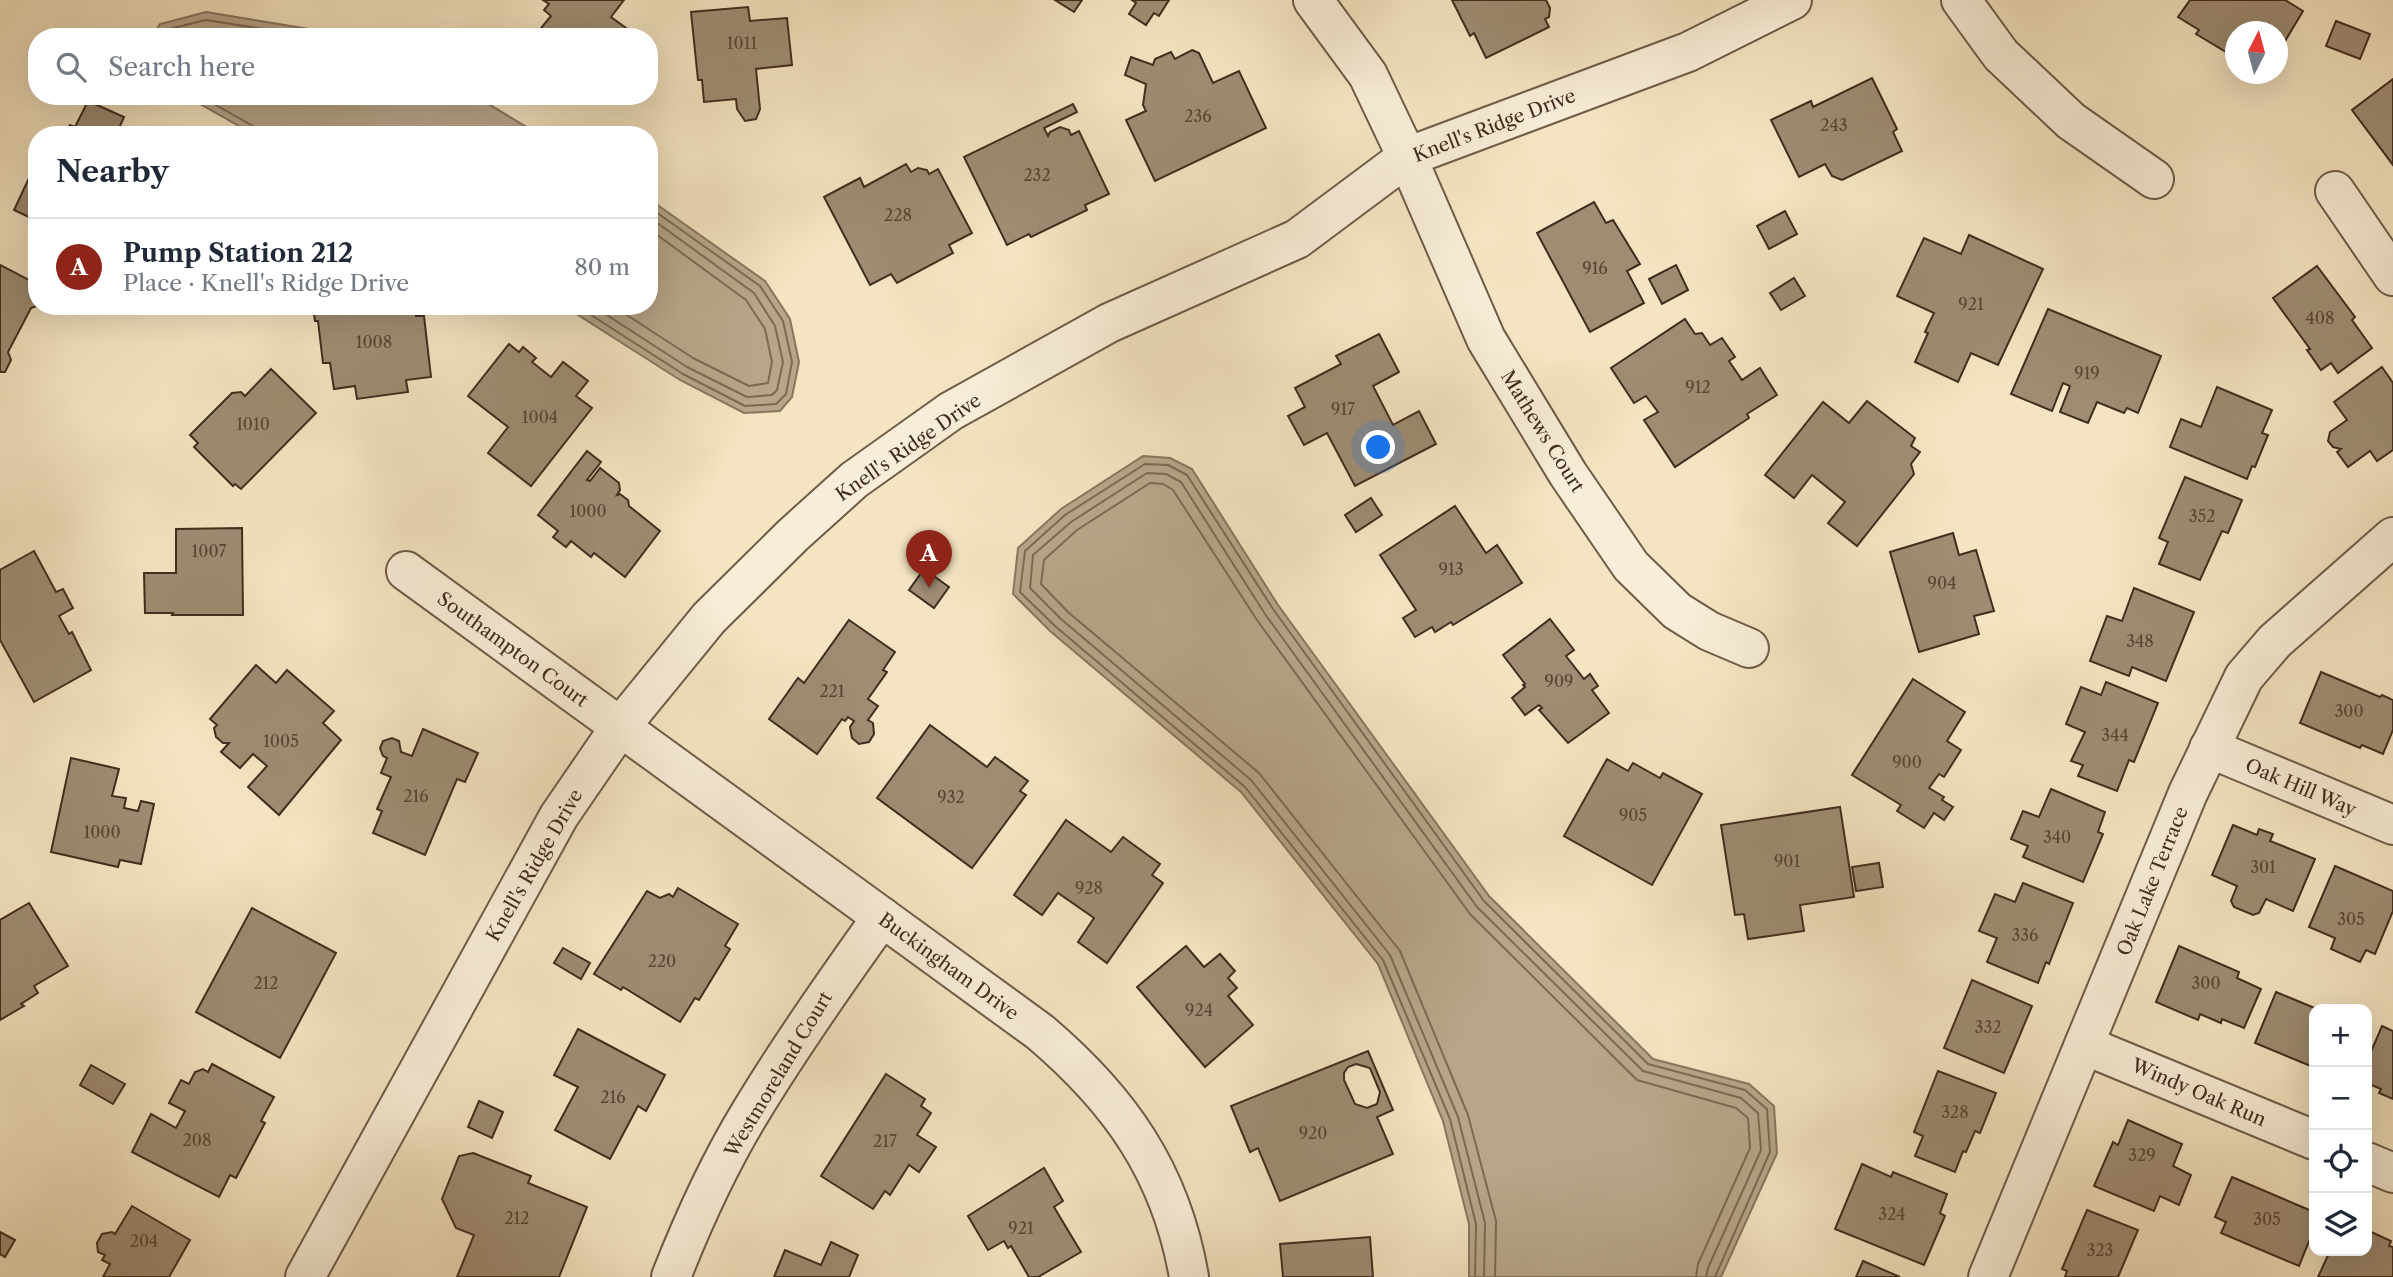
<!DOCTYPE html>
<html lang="en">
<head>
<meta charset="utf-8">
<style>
  :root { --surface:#fff; --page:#f2f2f3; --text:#1f2937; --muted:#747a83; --line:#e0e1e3; --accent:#8f2418 }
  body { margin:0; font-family:"Libre Caslon Text",serif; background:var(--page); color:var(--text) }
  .controls { position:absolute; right:21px; bottom:21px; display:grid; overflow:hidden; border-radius:14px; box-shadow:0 7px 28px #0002 }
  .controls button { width:63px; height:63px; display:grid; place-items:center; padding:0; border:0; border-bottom:2px solid var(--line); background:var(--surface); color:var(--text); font:35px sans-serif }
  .compass { position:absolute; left:2225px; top:21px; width:63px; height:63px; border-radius:50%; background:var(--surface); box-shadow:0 7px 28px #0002; rotate:6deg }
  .you { position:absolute; left:1379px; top:448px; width:24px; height:24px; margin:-18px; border:5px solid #fff; border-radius:50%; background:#1a73e8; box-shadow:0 0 0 10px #1a73e833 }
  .badge { display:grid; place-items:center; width:46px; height:46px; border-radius:50%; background:var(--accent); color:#fff; font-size:23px; font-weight:700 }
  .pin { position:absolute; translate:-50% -58px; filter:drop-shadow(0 2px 4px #0008) }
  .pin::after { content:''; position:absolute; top:37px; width:24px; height:21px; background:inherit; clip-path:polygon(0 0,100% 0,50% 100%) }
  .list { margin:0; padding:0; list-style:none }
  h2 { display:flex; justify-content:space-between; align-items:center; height:91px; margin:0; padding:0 28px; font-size:30px }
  h2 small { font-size:23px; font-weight:400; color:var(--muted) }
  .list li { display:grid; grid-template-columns:46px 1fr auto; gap:21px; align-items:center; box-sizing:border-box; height:98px; padding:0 28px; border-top:2px solid var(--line) }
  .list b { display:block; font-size:26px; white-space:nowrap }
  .list p { margin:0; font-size:23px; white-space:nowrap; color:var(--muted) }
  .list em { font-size:23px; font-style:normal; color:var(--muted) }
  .icon { flex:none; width:38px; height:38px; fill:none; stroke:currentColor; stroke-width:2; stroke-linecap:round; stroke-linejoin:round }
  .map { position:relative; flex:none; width:2393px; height:1277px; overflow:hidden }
  .search { position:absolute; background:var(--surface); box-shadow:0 7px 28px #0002; left:28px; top:28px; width:630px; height:77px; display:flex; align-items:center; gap:18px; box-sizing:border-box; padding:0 24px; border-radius:28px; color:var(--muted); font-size:26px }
  .panel { position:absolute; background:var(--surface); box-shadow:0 7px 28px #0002; left:28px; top:126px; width:630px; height:189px; border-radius:28px }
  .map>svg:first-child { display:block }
  .water { fill:#b7a68a; stroke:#88765f; stroke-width:2 }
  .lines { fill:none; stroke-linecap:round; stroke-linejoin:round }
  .shore { stroke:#7c6a54; stroke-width:2 }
  .building { fill:#9e8c73; stroke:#412d1f; stroke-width:2; fill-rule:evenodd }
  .minor-casing { stroke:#6e5b48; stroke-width:42 }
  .minor { stroke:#f8edd7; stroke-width:38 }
  .labels { text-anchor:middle; stroke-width:5; stroke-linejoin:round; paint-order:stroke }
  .number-label { font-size:16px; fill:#584534 }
  .street-label { font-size:19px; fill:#412d1f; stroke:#f8edd7 }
</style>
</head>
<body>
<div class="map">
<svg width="2393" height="1277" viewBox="0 0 2393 1277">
  <rect width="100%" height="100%" fill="#f4e4c1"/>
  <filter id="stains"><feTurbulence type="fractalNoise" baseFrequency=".00286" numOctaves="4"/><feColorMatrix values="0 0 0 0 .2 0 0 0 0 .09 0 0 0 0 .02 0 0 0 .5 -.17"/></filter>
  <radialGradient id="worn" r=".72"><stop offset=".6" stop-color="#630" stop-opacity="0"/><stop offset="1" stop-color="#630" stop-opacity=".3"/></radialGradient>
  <g class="water">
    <polygon points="206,12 321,31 336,37 152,37 160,24"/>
    <polygon points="186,96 475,96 540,135 255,135"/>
    <polygon points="649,199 765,281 790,319 799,362 792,397 780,411 744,413 680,380 564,306 649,306"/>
    <polygon points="1143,456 1170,458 1192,469 1278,605 1489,896 1653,1059 1749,1084 1774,1106 1777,1153 1721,1277 1469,1277 1469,1224 1443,1121 1378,964 1241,792 1050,631 1013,594 1018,548 1061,509"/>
  </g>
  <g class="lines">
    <g class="shore">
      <polyline points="161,37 165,30 206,20 314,37"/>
      <polyline points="175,37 207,29 259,37"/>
      <polyline points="200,96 253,126 257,135"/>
      <polyline points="577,306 683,374 745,406 776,404 786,394 792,362 783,321 760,286 649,207"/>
      <polyline points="593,306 687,367 747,397 772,395 777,390 783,362 775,326 754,293 649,217"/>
      <polyline points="613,306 693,358 749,386 768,383 772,362 765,329 746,300 649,229"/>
      <polyline points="1475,1277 1476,1224 1450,1119 1383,960 1245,787 1055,626 1020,592 1025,551 1065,515 1145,464 1168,465 1187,475 1273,609 1484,901 1648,1064 1745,1090 1767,1109 1770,1152 1715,1277"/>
      <polyline points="1484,1277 1485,1223 1458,1117 1390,955 1251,780 1061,619 1030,588 1033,555 1071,522 1147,473 1166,474 1181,482 1265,614 1477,907 1643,1071 1741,1098 1758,1113 1761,1150 1708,1268 1706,1277"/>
      <polyline points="1495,1277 1496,1221 1468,1115 1400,951 1259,773 1068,612 1041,584 1044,560 1077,530 1150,483 1163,484 1173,490 1257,620 1470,914 1637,1080 1736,1108 1748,1118 1750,1148 1698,1264 1696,1277"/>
    </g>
  </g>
  <g class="building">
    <polygon points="543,0 624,0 611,17 626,28 619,37 542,37 537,33 551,16 544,10 549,4"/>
    <polygon points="1055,0 1082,0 1074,12"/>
    <polygon points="1132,0 1169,0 1159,16 1154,13 1146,25 1129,14 1136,3"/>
    <polygon points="1452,0 1546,0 1550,8 1549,17 1545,19 1549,27 1486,58 1474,33 1470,36"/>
    <polygon points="2190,0 2285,0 2303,11 2278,53 2278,32 2236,32 2236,58 2196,34 2199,30 2178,17"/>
    <polygon points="748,7 750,21 787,18 792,65 756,69 760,109 756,119 745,121 737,109 736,99 704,102 702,80 698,80 691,12"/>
    <polygon points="2336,21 2370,34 2360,59 2326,46"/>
    <polygon points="1192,50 1199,53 1213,83 1239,71 1266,128 1155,181 1126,120 1146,111 1143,105 1146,84 1125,75 1131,57 1153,65 1155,59 1171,52 1175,59"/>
    <polygon points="1872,78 1897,129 1893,132 1902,151 1842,180 1832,176 1825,164 1799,177 1771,120 1811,101 1813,107"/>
    <polygon points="2393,79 2393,165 2352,110"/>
    <polygon points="88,101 124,117 116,135 66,135 70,125 75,127"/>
    <polygon points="1073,104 1077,112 1044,128 1048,136 1050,132 1060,127 1069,130 1071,135 1079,131 1109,194 1085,205 1087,210 1031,237 1029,234 1007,245 964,157"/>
    <polygon points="37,161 37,221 14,210"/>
    <polygon points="906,164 911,172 918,168 927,170 929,174 938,169 972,233 949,245 953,253 897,283 891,274 870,285 824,197 860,178 864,187"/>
    <polygon points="1594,202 1606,223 1613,220 1640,264 1627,271 1644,303 1590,332 1537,233"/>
    <polygon points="1785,211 1797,234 1769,249 1757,226"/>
    <polygon points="1969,235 2043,269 1998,365 1971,353 1958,382 1915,362 1928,333 1925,332 1934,313 1897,296 1924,238 1961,254"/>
    <polygon points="0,265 37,284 37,306 31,308 8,352 11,360 5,372 0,372"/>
    <polygon points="1676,265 1688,290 1662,304 1649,279"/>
    <polygon points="2317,266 2355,317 2352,320 2372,348 2338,373 2331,363 2321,370 2307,350 2310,349 2273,298"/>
    <polygon points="1794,278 1805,296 1781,310 1770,293"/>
    <polygon points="313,306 396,308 412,306 415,309 416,316 424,316 431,377 406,380 408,392 357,399 355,386 334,389 330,363 323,363 318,321 315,321"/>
    <polygon points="2048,309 2161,356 2138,413 2127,408 2124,413 2097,402 2088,423 2060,412 2070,386 2063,383 2052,411 2011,394"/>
    <polygon points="1685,319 1695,334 1702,333 1710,345 1722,338 1735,357 1729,361 1742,380 1760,368 1777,395 1747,414 1749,418 1675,467 1644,420 1658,412 1646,396 1634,403 1611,368"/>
    <polygon points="1379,334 1399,372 1373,386 1393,425 1419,411 1436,444 1355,486 1327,433 1304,445 1288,416 1305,407 1295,388 1341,364 1336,356"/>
    <polygon points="509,344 519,352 523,347 536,358 532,362 551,377 563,362 588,381 576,396 592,408 531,486 488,453 508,427 468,396"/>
    <polygon points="2382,367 2393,383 2393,450 2377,461 2370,451 2348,467 2337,452 2341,449 2333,447 2328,441 2330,432 2347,420 2334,402"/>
    <polygon points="271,369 316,413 241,489 235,484 233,486 194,447 198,443 190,435 232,393 241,392 245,396"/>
    <polygon points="2217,387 2272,410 2262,433 2268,435 2255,467 2252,466 2247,479 2170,447 2181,419 2201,427"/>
    <polygon points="1867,401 1915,438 1911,446 1920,452 1911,464 1914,474 1857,546 1828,523 1845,502 1812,475 1794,498 1765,475 1823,402 1849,423"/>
    <polygon points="587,451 601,462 587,480 590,481 600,468 619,483 620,490 617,495 620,494 628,500 629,506 660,531 625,577 594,553 591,557 571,541 566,547 553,537 558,531 538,515"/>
    <polygon points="2185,477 2242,500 2228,533 2222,531 2200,580 2159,564 2168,542 2159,538"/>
    <polygon points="1371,498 1382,515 1356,532 1345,515"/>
    <polygon points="1455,506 1486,553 1497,545 1522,583 1453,625 1451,622 1435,632 1432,627 1415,637 1403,618 1416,610 1380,555"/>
    <polygon points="242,528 243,615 172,615 173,613 145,613 144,573 176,573 176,529"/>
    <polygon points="1953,533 1959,555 1976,550 1994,611 1974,616 1979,634 1919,652 1890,552"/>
    <polygon points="34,551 56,592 63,589 73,608 59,616 69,634 72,632 91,670 34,702 0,640 0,570"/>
    <polygon points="924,569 949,587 934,608 909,590"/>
    <polygon points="2134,588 2194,612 2166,681 2132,667 2129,676 2090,661 2107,616 2122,621"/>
    <polygon points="1550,619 1574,650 1566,656 1584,679 1590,674 1598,686 1592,690 1609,713 1568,743 1539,710 1542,708 1539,705 1525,715 1512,698 1525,687 1523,685 1525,684 1503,655"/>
    <polygon points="849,620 895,652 883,670 887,672 868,699 878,706 868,720 873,723 874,734 869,742 859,744 852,738 850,727 854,721 848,717 845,721 842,719 817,754 769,719 798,678 804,683"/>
    <polygon points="256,665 276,683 287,670 334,711 323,723 341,740 279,815 248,787 267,766 253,754 240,768 221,752 229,743 223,743 216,737 214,728 217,725 210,719"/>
    <polygon points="2321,672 2380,697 2382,695 2393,700 2393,730 2383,754 2362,745 2360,748 2300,723"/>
    <polygon points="1913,679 1965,712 1947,741 1961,750 1944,777 1939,774 1929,788 1944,797 1942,800 1953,807 1944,820 1934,813 1924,828 1897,811 1901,805 1852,775"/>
    <polygon points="2106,682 2158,703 2134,762 2129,760 2117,791 2078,776 2083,765 2071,761 2085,732 2066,724 2081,687 2101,695"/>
    <polygon points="930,725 987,767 995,757 1028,781 1020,791 1026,795 972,868 877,798"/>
    <polygon points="423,729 478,753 465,782 457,779 425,855 373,833 382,811 377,809 391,777 381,773 387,758 383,756 380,748 383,741 392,738 399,741 401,752 412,756"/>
    <polygon points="71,758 119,769 112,796 126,798 124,808 138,811 141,801 154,804 141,864 120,860 118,867 51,852"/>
    <polygon points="1607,759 1628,771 1633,763 1660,778 1663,773 1702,794 1652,885 1564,836"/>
    <polygon points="2051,789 2105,812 2098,832 2103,834 2083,882 2023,857 2028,846 2011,839 2023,811 2039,817"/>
    <polygon points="1840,807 1854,897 1800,905 1804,931 1748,939 1744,914 1735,915 1721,825"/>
    <polygon points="1066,820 1111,852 1123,837 1160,864 1152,875 1163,883 1107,963 1078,942 1094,918 1058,893 1042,915 1014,895"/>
    <polygon points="2233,825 2257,835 2259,829 2273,834 2270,841 2315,859 2293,911 2266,899 2259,913 2253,915 2234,907 2231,901 2237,886 2212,875"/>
    <polygon points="1879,863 1883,887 1856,891 1852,867"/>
    <polygon points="2335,866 2393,891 2393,911 2375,954 2366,950 2360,962 2331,949 2335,938 2309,927"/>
    <polygon points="2023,883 2073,903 2049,964 2046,962 2038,983 1987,962 1997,938 1979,931 1995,894 2015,902"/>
    <polygon points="678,888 738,924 725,946 730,949 699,1000 695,998 680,1022 623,987 621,990 594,974 647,891 660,898 669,894 673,897"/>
    <polygon points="29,903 68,966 34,986 38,993 21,1004 24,1006 0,1020 0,920"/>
    <polygon points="252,908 336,953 280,1058 196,1012"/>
    <polygon points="1186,946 1204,967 1220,954 1235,971 1228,978 1237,988 1228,996 1253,1025 1205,1067 1137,987"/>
    <polygon points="2179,946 2239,972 2237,978 2261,989 2244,1028 2222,1019 2221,1023 2200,1014 2198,1020 2156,1002"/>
    <polygon points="563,948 590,963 581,979 554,963"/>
    <polygon points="1972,980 2032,1006 2004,1073 1944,1048"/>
    <polygon points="2276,992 2317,1009 2314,1009 2313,1067 2255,1043"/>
    <polygon points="2382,1026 2393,1031 2393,1099 2379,1093 2381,1089 2367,1083 2367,1061"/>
    <polygon points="578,1029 665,1075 646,1111 638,1106 610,1159 555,1130 578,1087 554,1075"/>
    <path d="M1368 1051 1393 1110 1377 1117 1393 1154 1280 1201 1258 1148 1250 1152 1231 1106ZM1356 1064 1370 1068 1380 1092 1377 1104 1367 1108 1355 1104 1344 1080V1073L1348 1067Z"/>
    <polygon points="212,1064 274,1097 261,1121 265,1123 236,1178 230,1175 219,1197 132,1152 151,1114 176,1128 185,1111 169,1103 181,1080 189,1084 195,1072 203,1069 208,1072"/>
    <polygon points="91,1065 125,1084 113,1104 80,1085"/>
    <polygon points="1938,1071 1996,1093 1980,1133 1975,1131 1966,1152 1963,1151 1955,1172 1915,1156 1923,1136 1914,1132"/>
    <polygon points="886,1074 925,1099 921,1106 931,1113 917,1135 936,1147 919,1172 909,1165 890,1195 885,1191 873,1209 821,1176"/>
    <polygon points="479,1101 503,1112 492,1138 468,1127"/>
    <polygon points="2128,1120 2182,1144 2173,1166 2191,1175 2179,1205 2160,1196 2154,1211 2094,1186 2113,1142 2118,1145"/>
    <polygon points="473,1153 531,1176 528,1183 587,1207 559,1277 457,1277 474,1235 456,1228 442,1199 459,1156"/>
    <polygon points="1862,1164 1891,1177 1893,1172 1947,1194 1940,1213 1945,1216 1924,1265 1835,1229"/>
    <polygon points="1044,1168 1063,1201 1054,1207 1081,1252 1038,1277 1029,1277 1011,1246 1008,1248 1004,1241 988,1250 968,1216"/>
    <polygon points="2232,1177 2314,1212 2314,1229 2299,1266 2221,1233 2226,1222 2215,1217"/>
    <polygon points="132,1206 190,1240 169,1277 103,1277 110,1264 102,1260 105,1255 98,1252 97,1243 102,1234 112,1232 115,1234"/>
    <polygon points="2087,1210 2138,1230 2118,1277 2065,1277 2067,1271 2062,1269"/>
    <polygon points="2367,1230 2391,1241 2389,1246 2393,1247 2393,1277 2318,1277 2330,1251 2367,1251"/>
    <polygon points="0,1232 15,1240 5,1257 0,1254"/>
    <polygon points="1370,1237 1373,1277 1283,1277 1280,1244"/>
    <polygon points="831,1242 858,1255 849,1277 774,1277 785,1250 821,1265"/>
    <polygon points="1863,1261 1900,1277 1856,1277"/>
  </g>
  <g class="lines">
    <defs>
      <g id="minor">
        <polyline points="1313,0 1368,75 1407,157 1486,339 1568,474 1631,566 1677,611 1709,631 1749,648"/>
        <polyline points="1961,0 2001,55 2071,121 2154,179"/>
        <polyline points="2335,191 2393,276"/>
        <path d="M406 571 1040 1032C1120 1100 1171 1172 1189 1277"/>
        <polyline points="2209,748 2393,825"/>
        <polyline points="2084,1045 2314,1140"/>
        <polyline points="2367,1162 2393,1173"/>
        <polyline points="305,1277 559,816 620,727 709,618 793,535 854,480 951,411 1109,323 1297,239 1407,157 1688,52 1792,0"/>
        <path d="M671 1277C693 1221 719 1164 750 1113 791 1045 836 981 882 917"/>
        <polyline points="1988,1277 2188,793 2244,677 2275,641 2393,537"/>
      </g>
    </defs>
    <use href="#minor" class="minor-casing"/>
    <use href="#minor" class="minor"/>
  </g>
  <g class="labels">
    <g class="number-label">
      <text x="742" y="49">1011</text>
      <text x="1198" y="122">236</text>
      <text x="1834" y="131">243</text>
      <text x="1037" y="181">232</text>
      <text x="898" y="221">228</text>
      <text x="1595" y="274">916</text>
      <text x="1971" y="310">921</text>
      <text x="2320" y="324">408</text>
      <text x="374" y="348">1008</text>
      <text x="2087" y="379">919</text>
      <text x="1698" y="393">912</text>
      <text x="1343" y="415">917</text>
      <text x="540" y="423">1004</text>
      <text x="253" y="430">1010</text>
      <text x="588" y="517">1000</text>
      <text x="2202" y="522">352</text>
      <text x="209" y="557">1007</text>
      <text x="1451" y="575">913</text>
      <text x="1942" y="589">904</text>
      <text x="2140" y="647">348</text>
      <text x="1559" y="687">909</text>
      <text x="832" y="697">221</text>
      <text x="2349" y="717">300</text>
      <text x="2115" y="741">344</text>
      <text x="281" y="747">1005</text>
      <text x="1907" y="768">900</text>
      <text x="416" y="802">216</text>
      <text x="951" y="803">932</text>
      <text x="1633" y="821">905</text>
      <text x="102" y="838">1000</text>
      <text x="2057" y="843">340</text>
      <text x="1787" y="867">901</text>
      <text x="2263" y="873">301</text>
      <text x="1089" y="894">928</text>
      <text x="2351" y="925">305</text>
      <text x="2025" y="941">336</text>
      <text x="662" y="967">220</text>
      <text x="266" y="989">212</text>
      <text x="2206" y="989">300</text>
      <text x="1199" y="1016">924</text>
      <text x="1988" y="1033">332</text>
      <text x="613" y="1103">216</text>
      <text x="1955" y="1118">328</text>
      <text x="1313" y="1139">920</text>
      <text x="197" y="1146">208</text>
      <text x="885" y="1147">217</text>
      <text x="2142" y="1161">329</text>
      <text x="1892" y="1220">324</text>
      <text x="517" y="1224">212</text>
      <text x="2267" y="1225">305</text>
      <text x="1021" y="1234">921</text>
      <text x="144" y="1247">204</text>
      <text x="2100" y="1256">323</text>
    </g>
    <g class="street-label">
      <text transform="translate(1494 125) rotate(-21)" y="7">Knell's Ridge Drive</text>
      <text transform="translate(1543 431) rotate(58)" y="7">Mathews Court</text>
      <text transform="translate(908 447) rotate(-35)" y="7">Knell's Ridge Drive</text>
      <text transform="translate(513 649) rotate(36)" y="7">Southampton Court</text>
      <text transform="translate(2301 787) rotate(23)" y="7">Oak Hill Way</text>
      <text transform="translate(534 865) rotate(-60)" y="7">Knell's Ridge Drive</text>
      <text transform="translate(2152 881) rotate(-68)" y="7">Oak Lake Terrace</text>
      <text transform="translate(949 966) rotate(36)" y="7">Buckingham Drive</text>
      <text transform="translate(778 1074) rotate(-59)" y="7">Westmoreland Court</text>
      <text transform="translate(2199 1092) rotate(23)" y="7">Windy Oak Run</text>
    </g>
  </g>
  <rect width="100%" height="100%" filter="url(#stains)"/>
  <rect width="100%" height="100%" fill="url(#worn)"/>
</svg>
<div class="controls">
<button>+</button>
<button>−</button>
<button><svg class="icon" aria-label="locate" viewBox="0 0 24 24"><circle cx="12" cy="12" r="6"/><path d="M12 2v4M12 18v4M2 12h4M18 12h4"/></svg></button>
<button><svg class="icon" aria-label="layers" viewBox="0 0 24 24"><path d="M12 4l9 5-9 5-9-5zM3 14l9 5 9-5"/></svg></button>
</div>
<svg class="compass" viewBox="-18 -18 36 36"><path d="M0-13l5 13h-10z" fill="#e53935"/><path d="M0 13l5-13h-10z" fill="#747a83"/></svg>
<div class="you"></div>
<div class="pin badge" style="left:929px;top:588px">A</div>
<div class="search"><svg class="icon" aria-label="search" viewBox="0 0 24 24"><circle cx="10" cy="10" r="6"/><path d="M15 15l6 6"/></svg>Search here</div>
<section class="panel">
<h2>Nearby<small></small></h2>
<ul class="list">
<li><span class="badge">A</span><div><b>Pump Station 212</b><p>Place · Knell's Ridge Drive</p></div><em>80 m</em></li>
</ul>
</section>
</div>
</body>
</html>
